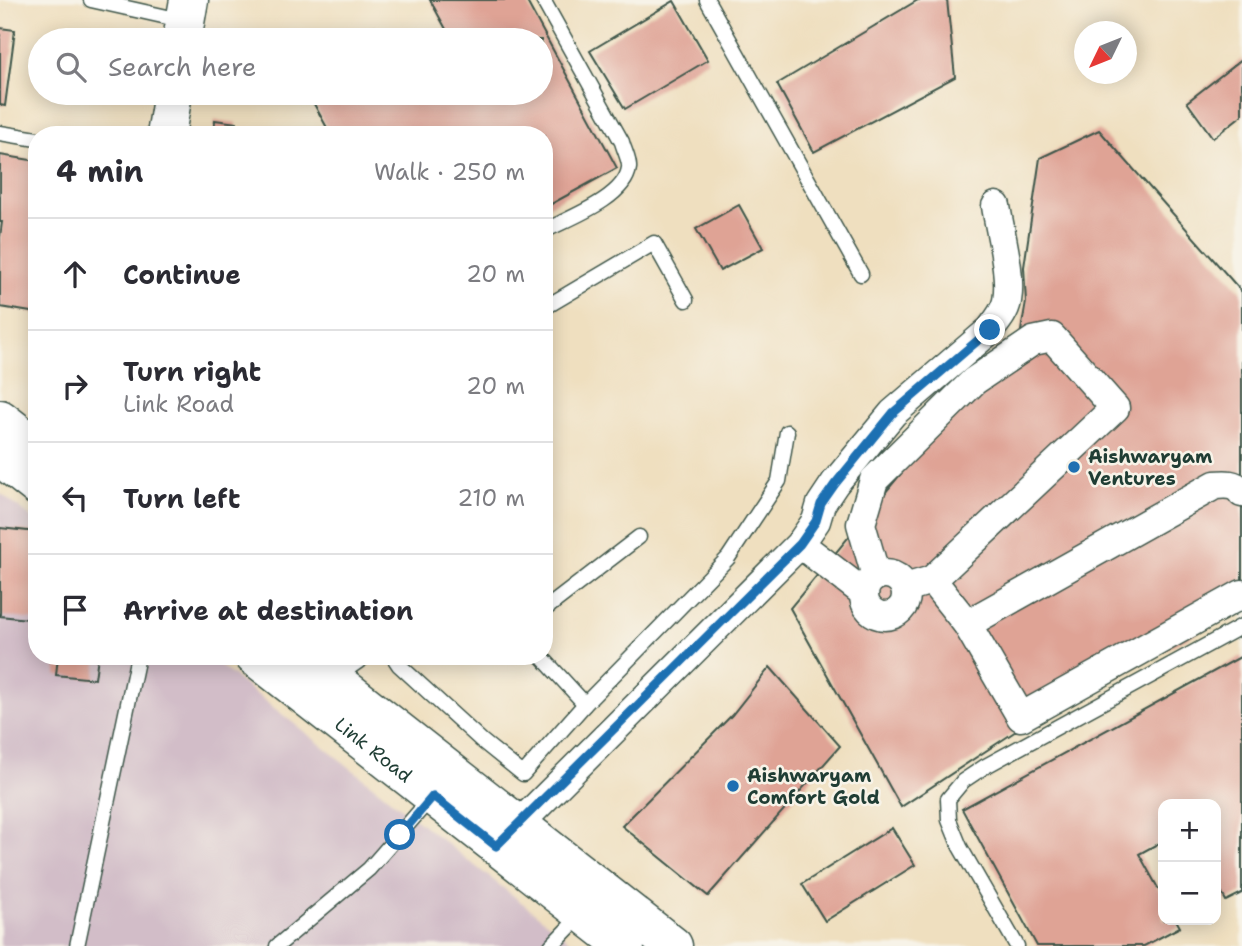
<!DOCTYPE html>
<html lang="en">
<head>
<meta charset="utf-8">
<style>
  :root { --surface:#fff; --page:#f2f2f3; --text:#2b2b33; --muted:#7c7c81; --line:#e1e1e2 }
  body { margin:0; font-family:"Shantell Sans",sans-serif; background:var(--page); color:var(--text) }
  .controls { position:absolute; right:21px; bottom:21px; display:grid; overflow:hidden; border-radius:14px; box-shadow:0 4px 18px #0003 }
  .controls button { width:63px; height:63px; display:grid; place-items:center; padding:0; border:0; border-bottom:2px solid var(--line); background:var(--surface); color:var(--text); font:35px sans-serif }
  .compass { position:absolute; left:1074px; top:21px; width:63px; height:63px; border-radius:50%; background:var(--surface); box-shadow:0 4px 18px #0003; rotate:227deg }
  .stop { position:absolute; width:21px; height:21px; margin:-16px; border:5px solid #1f6fb2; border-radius:50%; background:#fff }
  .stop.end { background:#1f6fb2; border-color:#fff; box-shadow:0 2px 7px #0008 }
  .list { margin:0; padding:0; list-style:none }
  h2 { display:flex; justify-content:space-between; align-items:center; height:91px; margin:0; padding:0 28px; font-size:30px }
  h2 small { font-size:23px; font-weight:400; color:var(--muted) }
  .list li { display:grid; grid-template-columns:46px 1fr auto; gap:21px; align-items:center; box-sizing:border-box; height:112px; padding:0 28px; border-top:2px solid var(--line) }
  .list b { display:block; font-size:26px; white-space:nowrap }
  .list p { margin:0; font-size:23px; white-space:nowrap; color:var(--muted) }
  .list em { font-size:23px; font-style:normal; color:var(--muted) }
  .icon { flex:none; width:38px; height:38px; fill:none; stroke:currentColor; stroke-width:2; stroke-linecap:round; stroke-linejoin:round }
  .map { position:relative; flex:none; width:1242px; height:946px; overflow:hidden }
  .search { position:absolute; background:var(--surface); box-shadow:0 4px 18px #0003; left:28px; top:28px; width:525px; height:77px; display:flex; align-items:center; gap:18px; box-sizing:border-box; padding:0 24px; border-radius:38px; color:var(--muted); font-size:26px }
  .panel { position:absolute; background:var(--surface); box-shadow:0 4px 18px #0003; left:28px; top:126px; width:525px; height:539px; border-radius:28px }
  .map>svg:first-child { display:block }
  .industrial { fill:#d2bdc8 }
  .building { fill:#dfa395 }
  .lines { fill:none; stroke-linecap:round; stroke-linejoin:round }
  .lane-casing { stroke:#3e5549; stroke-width:17 }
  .street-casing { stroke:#3e5549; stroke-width:31 }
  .secondary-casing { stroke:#3e5549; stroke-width:41 }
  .lane { stroke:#fff; stroke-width:14 }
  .street { stroke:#fff; stroke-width:28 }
  .secondary { stroke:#fff; stroke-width:38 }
  .route { stroke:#1f6fb2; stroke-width:9 }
  .poi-dot { fill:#1f6fb2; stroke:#f7f3e8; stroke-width:2.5 }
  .labels { text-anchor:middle; stroke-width:5; stroke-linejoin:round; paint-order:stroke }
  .poi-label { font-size:19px; font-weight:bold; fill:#1f3d34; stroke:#f7f3e8; text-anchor:start }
  .street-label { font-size:19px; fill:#1f3d34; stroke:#f7f3e8 }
</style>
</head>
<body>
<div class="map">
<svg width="1242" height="946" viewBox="0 0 1242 946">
  <rect width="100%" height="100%" fill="#f7f3e8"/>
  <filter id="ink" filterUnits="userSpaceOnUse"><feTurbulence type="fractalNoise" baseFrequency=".0143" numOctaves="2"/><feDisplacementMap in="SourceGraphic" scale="14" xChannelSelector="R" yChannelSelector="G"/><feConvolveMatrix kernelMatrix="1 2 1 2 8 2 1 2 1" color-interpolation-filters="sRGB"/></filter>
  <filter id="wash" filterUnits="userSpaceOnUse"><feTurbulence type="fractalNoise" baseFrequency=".00686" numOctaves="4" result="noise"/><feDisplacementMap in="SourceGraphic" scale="28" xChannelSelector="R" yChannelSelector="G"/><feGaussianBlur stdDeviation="1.57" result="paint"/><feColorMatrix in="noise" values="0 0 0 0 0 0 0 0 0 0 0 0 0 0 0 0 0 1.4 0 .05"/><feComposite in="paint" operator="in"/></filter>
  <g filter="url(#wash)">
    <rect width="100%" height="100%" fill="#efdfbf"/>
    <polygon class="industrial" points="0,493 37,522 37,656 208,656 577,946 0,946"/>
    <g id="blocks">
      <g class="building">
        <polygon points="430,0 526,0 617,168 544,208 544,135 331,135 308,93 541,93 541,40 452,40"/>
        <polygon points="918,0 947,0 955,77 814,152 777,84"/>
        <polygon points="674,1 708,60 625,109 590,51"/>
        <polygon points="374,26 382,40 348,40"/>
        <polygon points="0,28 15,30 5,106 0,105"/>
        <polygon points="1242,59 1242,115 1213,138 1187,102"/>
        <polygon points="215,120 237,123 235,135 214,135"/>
        <polygon points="1099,130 1242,292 1242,608 1016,731 901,807 790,608 923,447 1016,360 1026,302 1024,267 1040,158"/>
        <polygon points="0,155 37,161 37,313 0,307 0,237 2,222 0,222"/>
        <polygon points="739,205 763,248 720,271 696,229"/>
        <polygon points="0,528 37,532 37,620 0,616"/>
        <polygon points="58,656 98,656 95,679 56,675"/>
        <polygon points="1242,656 1242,893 1226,901 1216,882 1216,804 1163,804 1163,841 1139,854 1163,897 1163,920 1176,920 1180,927 1144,946 1037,946 962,809"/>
        <polygon points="770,667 840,746 708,896 622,826 732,715"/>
        <polygon points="892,828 915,865 825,921 802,884"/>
      </g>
    </g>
  </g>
  <g filter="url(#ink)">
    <use href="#blocks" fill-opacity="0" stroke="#3e5549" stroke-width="2"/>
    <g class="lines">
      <defs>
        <g id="lane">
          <polyline points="91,0 185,21"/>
          <path d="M543 0 622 142C624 150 630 161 629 168 625 198 569 218 544 231"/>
          <polyline points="707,0 861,274"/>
          <polyline points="0,133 37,139"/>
          <polyline points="544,308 654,243 686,300"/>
          <polyline points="544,610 639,537"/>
          <polyline points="393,656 399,665 482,741 523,774 585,704 728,558 779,481 787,432"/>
          <polyline points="541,656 585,704"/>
          <polyline points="333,679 366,656"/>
          <polyline points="77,946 138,656"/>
          <polyline points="277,946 369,869 431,798"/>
          <polyline points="551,946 582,914"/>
          <polyline points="1017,946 960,847 949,820 948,799 963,781 984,767 1242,626"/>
        </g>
        <g id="street">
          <path d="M800 544 816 521 821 504 835 483 893 413 990 330C997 321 1005 312 1007 301 1012 274 1000 233 996 206"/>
          <circle cx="885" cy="595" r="21"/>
          <polyline points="876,576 861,524 874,480 974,381 1033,341 1052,337 1115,408 932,580"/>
          <polyline points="905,588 932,580 967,624 1021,717 1242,594"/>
          <path d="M967 624 1215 485C1225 484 1236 483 1242 493"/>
          <polyline points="505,838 800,544 864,593"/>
        </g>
        <g id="secondary">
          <polyline points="182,40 189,0"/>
          <polyline points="166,135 173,93"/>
          <polyline points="0,419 37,448"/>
          <polyline points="0,457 37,486"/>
          <path id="s1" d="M254 656 625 946"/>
          <polyline points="303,656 673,946"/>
        </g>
      </defs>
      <use href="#lane" class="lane-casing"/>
      <use href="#street" class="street-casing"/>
      <use href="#secondary" class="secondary-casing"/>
      <use href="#lane" class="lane"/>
      <use href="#street" class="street"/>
      <use href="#secondary" class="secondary"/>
    </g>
  </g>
  <g class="lines" filter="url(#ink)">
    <polyline class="route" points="400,835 433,796 496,846 800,544 816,521 821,504 835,484 893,413 990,330"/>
  </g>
  <g class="poi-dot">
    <circle cx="1074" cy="467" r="7"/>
    <circle cx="733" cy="786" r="7"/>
  </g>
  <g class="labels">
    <g class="poi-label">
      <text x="1088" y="463">Aishwaryam<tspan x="1088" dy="22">Ventures</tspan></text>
      <text x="747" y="782">Aishwaryam<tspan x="747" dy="22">Comfort Gold</tspan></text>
    </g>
    <g class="street-label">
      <text dy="7" stroke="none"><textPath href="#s1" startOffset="152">Link Road</textPath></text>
    </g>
  </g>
</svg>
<div class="controls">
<button>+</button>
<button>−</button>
</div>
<svg class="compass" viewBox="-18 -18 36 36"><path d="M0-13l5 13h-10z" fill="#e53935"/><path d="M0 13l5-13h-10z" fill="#7c7c81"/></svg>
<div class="stop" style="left:400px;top:835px"></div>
<div class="stop end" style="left:990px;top:330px"></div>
<div class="search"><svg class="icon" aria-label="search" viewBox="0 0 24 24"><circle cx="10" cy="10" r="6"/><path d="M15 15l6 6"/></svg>Search here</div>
<section class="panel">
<h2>4 min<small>Walk · 250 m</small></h2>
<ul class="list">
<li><svg class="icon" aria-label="ahead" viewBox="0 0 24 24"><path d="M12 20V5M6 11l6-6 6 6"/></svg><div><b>Continue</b></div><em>20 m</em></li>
<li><svg class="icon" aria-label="right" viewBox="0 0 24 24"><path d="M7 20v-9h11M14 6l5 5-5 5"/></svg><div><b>Turn right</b><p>Link Road</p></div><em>20 m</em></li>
<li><svg class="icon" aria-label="left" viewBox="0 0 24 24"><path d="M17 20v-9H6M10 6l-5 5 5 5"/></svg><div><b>Turn left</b></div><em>210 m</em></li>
<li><svg class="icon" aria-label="arrive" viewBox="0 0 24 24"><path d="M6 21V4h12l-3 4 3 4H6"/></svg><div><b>Arrive at destination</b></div></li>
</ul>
</section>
</div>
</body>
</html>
